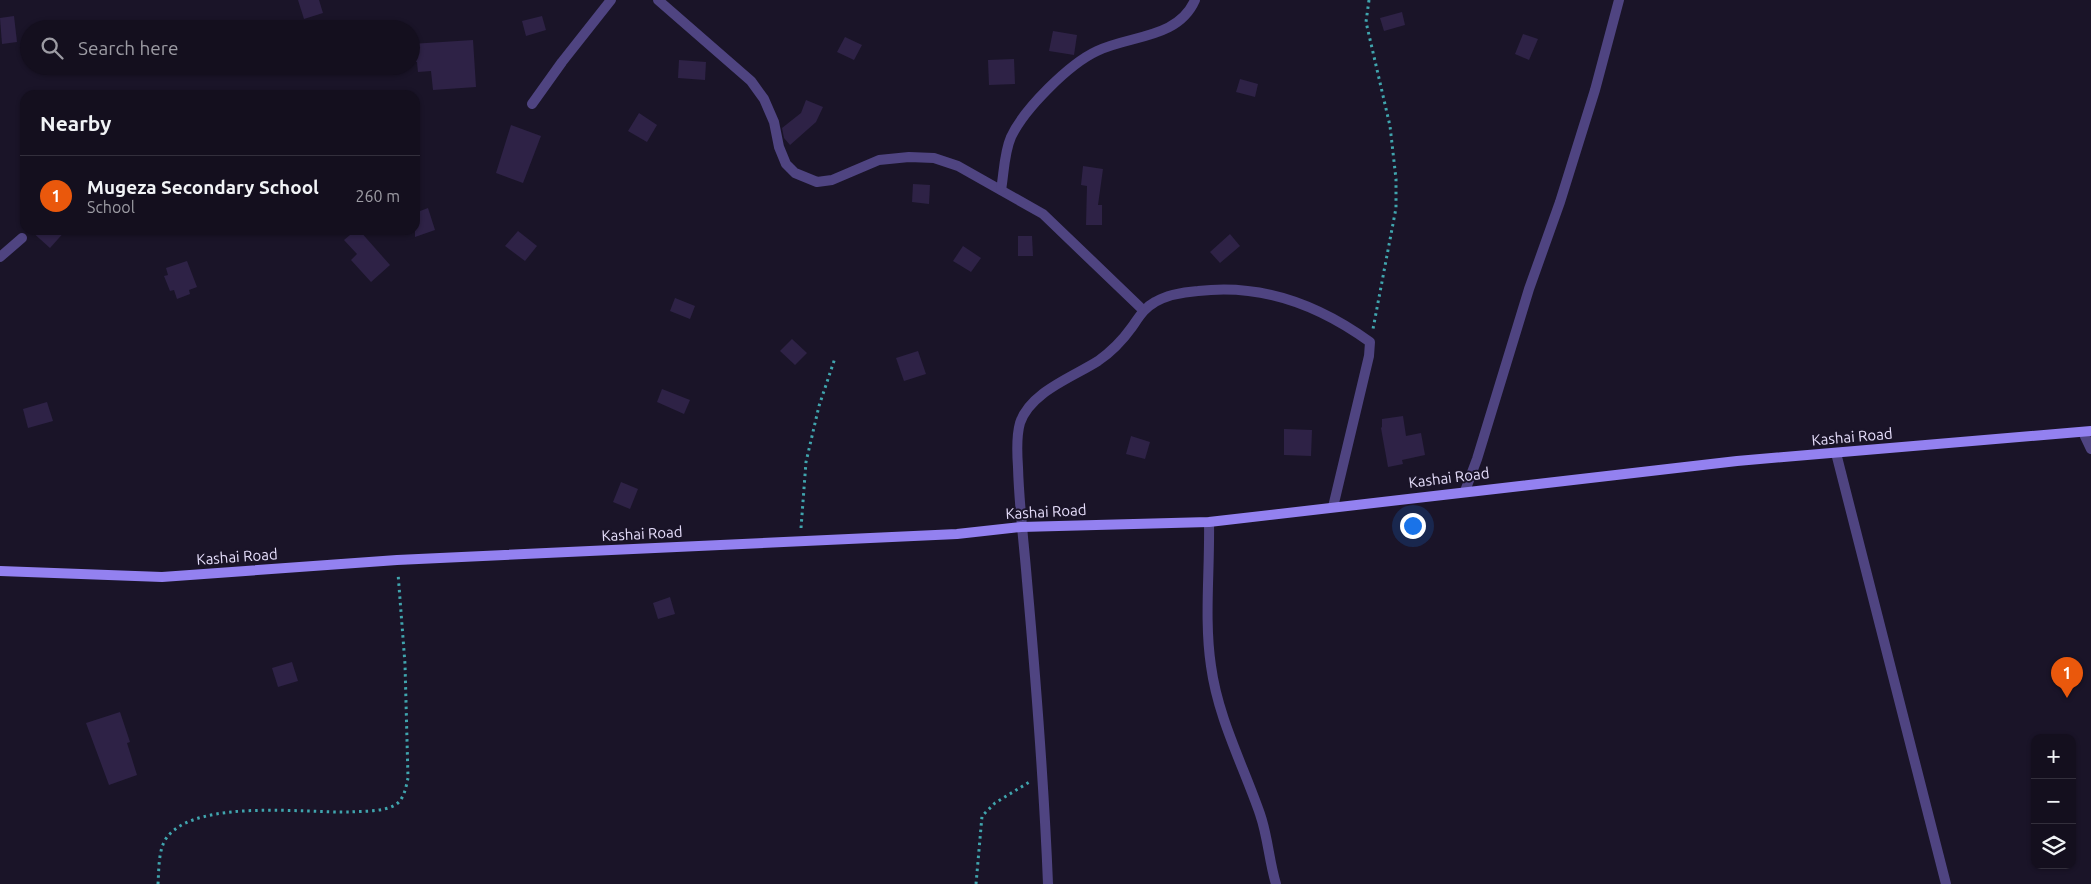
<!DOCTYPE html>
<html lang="en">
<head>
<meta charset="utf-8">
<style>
  :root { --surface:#140f1e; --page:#1d1827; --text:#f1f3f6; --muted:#9d9ca4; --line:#332f3c; --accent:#ea580c }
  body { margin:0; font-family:Ubuntu,sans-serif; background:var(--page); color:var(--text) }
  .controls { position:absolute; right:15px; bottom:15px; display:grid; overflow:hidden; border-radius:10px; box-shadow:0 1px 4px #0004 }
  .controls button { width:45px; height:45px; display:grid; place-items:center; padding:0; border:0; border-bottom:1px solid var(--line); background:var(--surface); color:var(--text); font:25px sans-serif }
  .you { position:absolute; left:1412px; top:525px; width:18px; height:18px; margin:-12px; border:4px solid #fff; border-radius:50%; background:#1a73e8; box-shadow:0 0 0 8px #1a73e833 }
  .badge { display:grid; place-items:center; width:32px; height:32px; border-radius:50%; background:var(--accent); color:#fff; font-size:16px; font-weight:700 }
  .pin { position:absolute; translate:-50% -41px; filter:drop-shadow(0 1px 2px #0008) }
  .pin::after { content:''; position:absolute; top:26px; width:18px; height:15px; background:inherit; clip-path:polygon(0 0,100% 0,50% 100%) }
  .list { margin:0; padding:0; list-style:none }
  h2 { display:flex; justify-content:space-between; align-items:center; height:65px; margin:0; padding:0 20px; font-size:21px }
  h2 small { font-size:16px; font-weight:400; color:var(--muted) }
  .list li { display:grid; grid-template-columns:32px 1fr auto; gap:15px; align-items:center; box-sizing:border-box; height:80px; padding:0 20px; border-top:1px solid var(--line) }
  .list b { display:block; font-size:19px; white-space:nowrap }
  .list p { margin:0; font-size:16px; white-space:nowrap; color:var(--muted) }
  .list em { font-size:16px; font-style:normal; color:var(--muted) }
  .icon { flex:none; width:28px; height:28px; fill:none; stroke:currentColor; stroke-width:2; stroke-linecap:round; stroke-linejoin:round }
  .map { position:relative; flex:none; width:2091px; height:884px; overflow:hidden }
  .search { position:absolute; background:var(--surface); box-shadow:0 1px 4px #0004; left:20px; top:20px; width:400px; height:55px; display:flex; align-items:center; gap:12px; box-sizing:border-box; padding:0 18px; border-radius:28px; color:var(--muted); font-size:19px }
  .panel { position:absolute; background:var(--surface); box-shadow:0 1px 4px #0004; left:20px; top:90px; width:400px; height:145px; border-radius:15px }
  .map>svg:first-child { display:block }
  .building { fill:#2e2246 }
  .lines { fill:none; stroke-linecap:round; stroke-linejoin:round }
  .path { stroke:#40a5ae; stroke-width:3; stroke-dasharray:2.5 4; stroke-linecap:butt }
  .lane { stroke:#4f4481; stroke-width:10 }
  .street { stroke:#4f4481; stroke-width:10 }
  .secondary { stroke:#9381f0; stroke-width:10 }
  .labels { text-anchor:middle; stroke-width:4; stroke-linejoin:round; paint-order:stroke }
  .street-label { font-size:15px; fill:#e6defb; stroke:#1a1428 }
</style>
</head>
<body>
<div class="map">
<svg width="2091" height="884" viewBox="0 0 2091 884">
  <rect width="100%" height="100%" fill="#1a1428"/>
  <g class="building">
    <polygon points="298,0 319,0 323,13 304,19"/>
    <polygon points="1402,12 1405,25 1384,31 1380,18"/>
    <polygon points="14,16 17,42 2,44 0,18"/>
    <polygon points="542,16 546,30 526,36 522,21"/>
    <polygon points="1053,31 1077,35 1074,55 1049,51"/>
    <polygon points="1523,34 1538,39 1529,60 1515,54"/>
    <polygon points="845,37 862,45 854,60 837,52"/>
    <polygon points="473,40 476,87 433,90 431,71 418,72 417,62 411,62 411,44"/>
    <polygon points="1014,59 1015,84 989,85 988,60"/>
    <polygon points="679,60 706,62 705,80 678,78"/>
    <polygon points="1240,79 1258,84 1255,97 1236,92"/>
    <polygon points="806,100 823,107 816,122 790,145 784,138 782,128 801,113"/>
    <polygon points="639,113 657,125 647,142 628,131"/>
    <polygon points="511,125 541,136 523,183 496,173"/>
    <polygon points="1083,166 1103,169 1098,205 1102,205 1102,225 1086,225 1087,186 1081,185"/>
    <polygon points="913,184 930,185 929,204 912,202"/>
    <polygon points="428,208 435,230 415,237 415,213"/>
    <polygon points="30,230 66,230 50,248"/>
    <polygon points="356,230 359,230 390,265 371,282 351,260 357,254 344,240"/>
    <polygon points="518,231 537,246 525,261 505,246"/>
    <polygon points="1230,234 1240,246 1220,263 1210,252"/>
    <polygon points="1018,236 1032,236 1033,256 1018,256"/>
    <polygon points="963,246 981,258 971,272 953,261"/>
    <polygon points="187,261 197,287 189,290 190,294 177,299 174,290 170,291 164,276 168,275 166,268"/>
    <polygon points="675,298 695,306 690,319 670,311"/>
    <polygon points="792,339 807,353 795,365 780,351"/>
    <polygon points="918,351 926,374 904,381 896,358"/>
    <polygon points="662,389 690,400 684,414 657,402"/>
    <polygon points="47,402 53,421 28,428 23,409"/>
    <polygon points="1403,416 1406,436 1421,433 1425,455 1402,460 1403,464 1388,467 1381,428 1382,427 1382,419"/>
    <polygon points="1284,429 1312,430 1311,456 1284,455"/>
    <polygon points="1131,436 1150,442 1145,459 1126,454"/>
    <polygon points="621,482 638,489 630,509 613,502"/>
    <polygon points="670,597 675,614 658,619 653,603"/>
    <polygon points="292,662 298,681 278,687 272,668"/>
    <polygon points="120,712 130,742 127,743 137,775 109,785 86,723"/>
  </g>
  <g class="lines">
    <g class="path">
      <polyline points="1369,0 1366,22 1390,126 1396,179 1396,208 1373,329"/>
      <polyline points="801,528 806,462 819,406 835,358"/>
      <path d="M158 884C159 870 158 847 168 836 199 799 305 813 350 812 364 811 383 812 395 805 404 800 406 787 408 778L405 664 398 573"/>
      <polyline points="976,884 982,816 995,803 1031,781"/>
    </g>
    <polyline class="lane" points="2083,432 2091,449"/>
    <g class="street">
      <polyline points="658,0 751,81 764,99 774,122 779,147 786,164 795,173 817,182 832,180 879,160 909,157 934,158 958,166 1043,214 1143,310"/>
      <polyline points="532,104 562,62 611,0"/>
      <path d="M1001 190C1004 173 1004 153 1011 137 1024 109 1069 64 1097 51 1130 35 1178 39 1195 0"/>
      <polyline points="0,257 22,238"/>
      <polyline points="1836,453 1946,884"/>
      <polyline points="1465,491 1477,459 1529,289 1560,202 1595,90 1619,0"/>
      <path d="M1209 522C1210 570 1204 619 1211 666 1218 718 1243 765 1260 814 1268 837 1269 861 1276 884"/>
      <path d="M1048 884C1044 783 1036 682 1027 581 1024 543 1019 505 1018 467 1017 453 1016 437 1020 423 1030 392 1073 377 1098 361 1111 352 1122 341 1132 327 1139 317 1144 308 1155 302 1167 295 1185 292 1198 291 1262 283 1319 305 1370 342L1369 356 1333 507"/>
    </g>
    <polyline class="secondary" points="0,571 162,577 397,560 957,534 1021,527 1209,522 1737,461 2091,431"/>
  </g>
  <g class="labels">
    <g class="street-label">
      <text transform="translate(1852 437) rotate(-5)" y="5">Kashai Road</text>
      <text transform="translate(1449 478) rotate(-7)" y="5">Kashai Road</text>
      <text transform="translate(1046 512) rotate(-3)" y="5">Kashai Road</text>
      <text transform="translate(642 534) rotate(-3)" y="5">Kashai Road</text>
      <text transform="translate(237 557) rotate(-4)" y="5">Kashai Road</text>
    </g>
  </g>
</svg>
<div class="controls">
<button>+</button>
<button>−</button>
<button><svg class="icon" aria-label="layers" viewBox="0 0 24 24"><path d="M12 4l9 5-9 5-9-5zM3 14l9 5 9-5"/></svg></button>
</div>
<div class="you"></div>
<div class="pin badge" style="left:2067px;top:698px">1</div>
<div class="search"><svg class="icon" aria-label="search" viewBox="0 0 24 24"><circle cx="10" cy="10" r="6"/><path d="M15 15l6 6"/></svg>Search here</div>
<section class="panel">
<h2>Nearby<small></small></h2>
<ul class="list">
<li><span class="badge">1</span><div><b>Mugeza Secondary School</b><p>School</p></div><em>260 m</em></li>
</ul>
</section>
</div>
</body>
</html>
